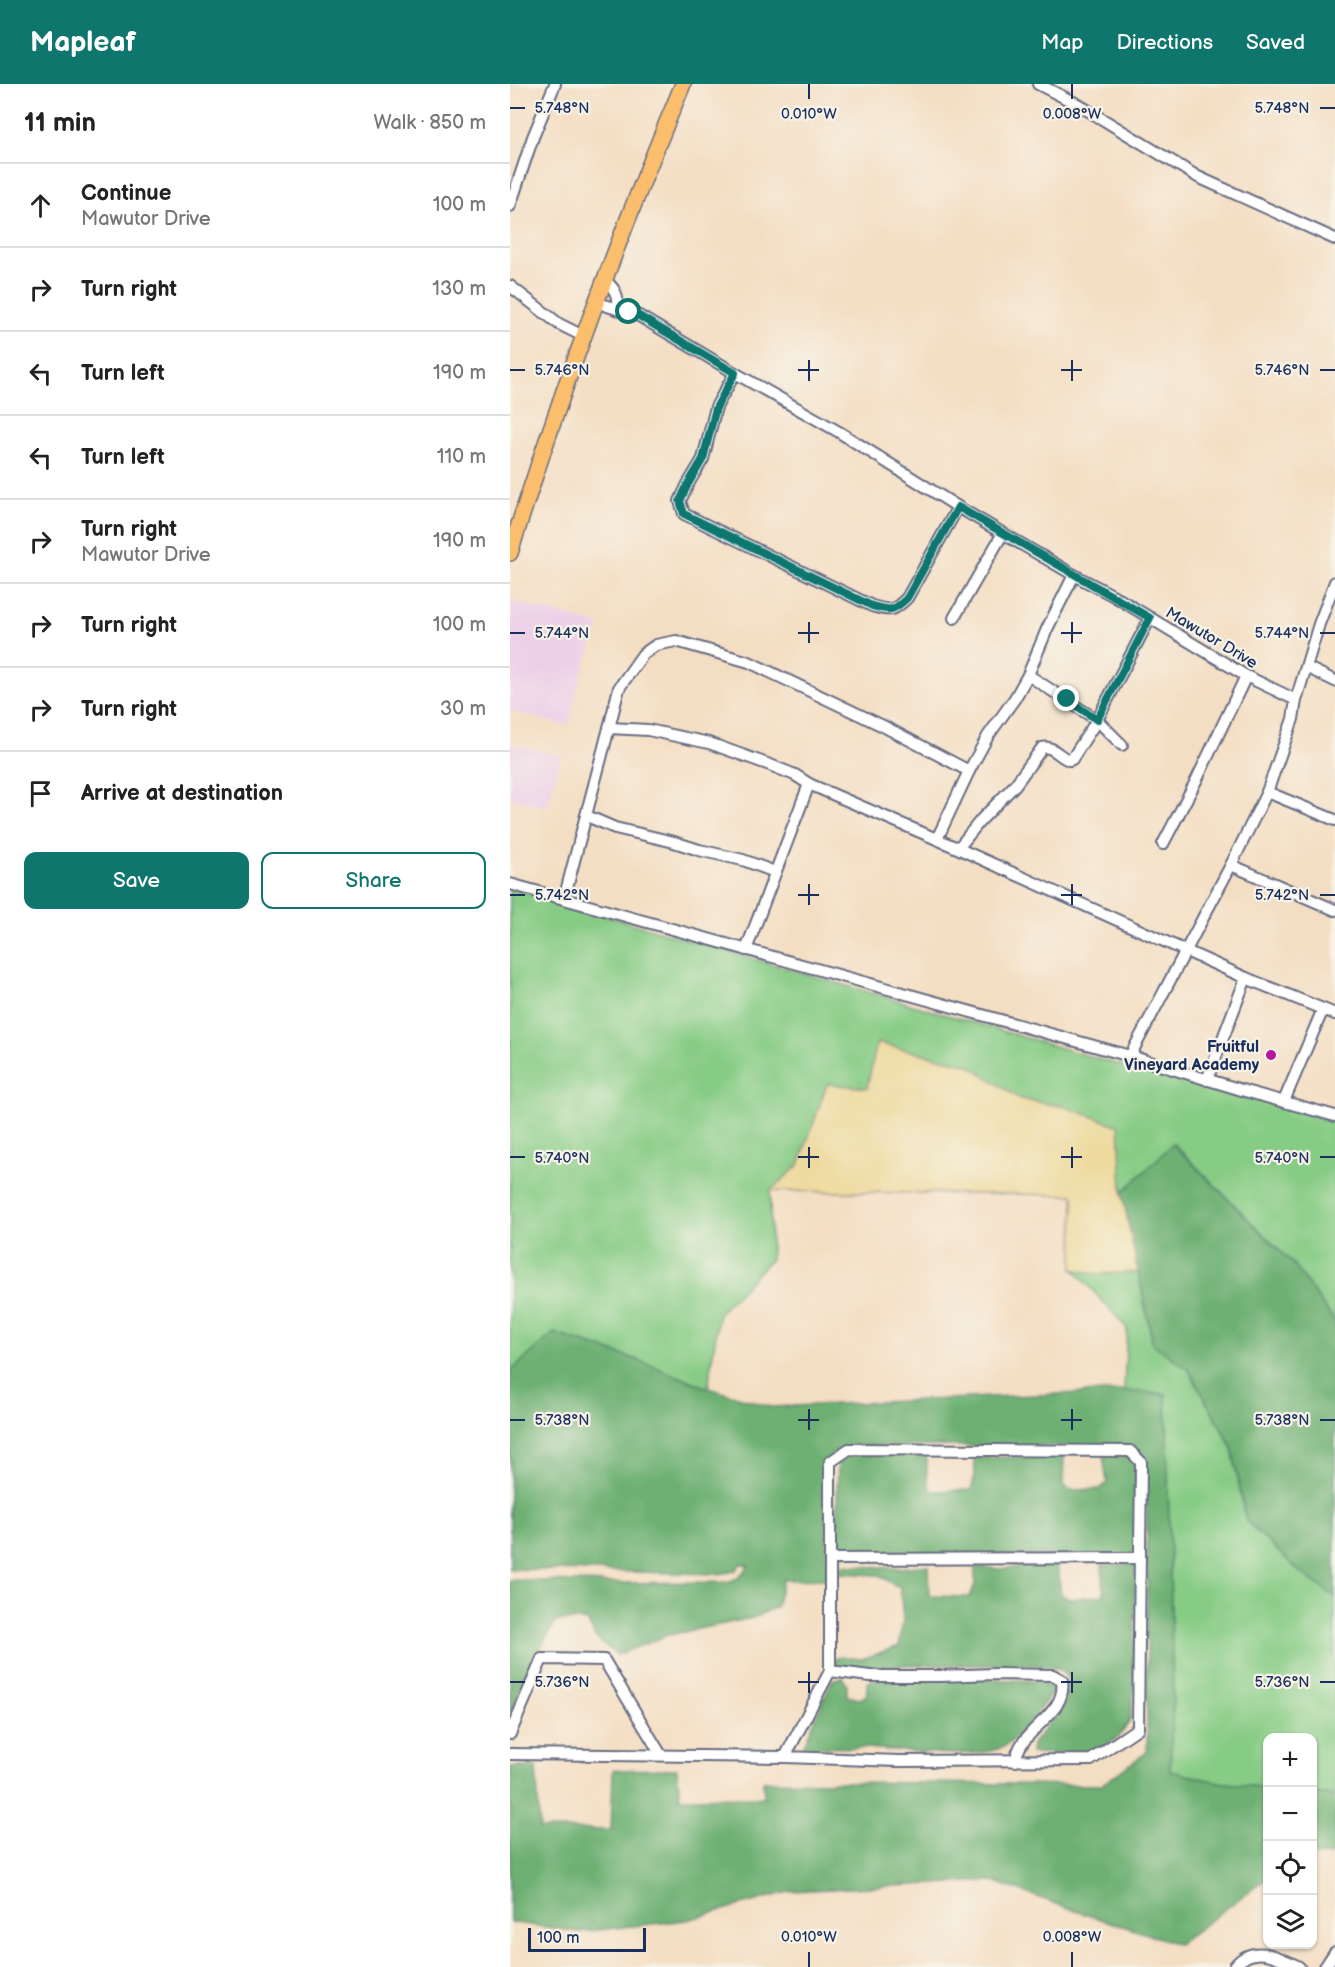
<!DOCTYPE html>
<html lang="en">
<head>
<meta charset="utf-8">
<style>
  :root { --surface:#fff; --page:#f6f6f6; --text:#222; --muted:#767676; --line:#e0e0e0; --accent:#0f766e }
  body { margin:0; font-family:"Balsamiq Sans",sans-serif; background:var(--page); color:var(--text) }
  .controls { position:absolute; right:18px; bottom:18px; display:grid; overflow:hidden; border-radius:12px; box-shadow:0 2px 4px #0004 }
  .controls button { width:54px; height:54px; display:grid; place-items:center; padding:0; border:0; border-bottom:2px solid var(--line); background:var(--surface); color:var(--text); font:30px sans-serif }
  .scale { position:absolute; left:18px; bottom:15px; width:118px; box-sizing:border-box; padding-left:6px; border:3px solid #1b2f5e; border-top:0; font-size:16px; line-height:21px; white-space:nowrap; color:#1b2f5e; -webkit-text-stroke:4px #f7f3e8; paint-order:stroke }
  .stop { position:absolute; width:18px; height:18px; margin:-14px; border:4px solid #0f766e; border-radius:50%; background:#fff }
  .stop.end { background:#0f766e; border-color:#fff; box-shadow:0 2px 6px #0008 }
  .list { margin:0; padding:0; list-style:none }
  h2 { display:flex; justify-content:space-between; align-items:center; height:78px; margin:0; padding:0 24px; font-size:26px }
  h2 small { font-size:20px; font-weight:400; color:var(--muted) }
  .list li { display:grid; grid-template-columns:39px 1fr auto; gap:18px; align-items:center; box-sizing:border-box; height:84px; padding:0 24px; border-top:2px solid var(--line) }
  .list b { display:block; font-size:22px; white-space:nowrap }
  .list p { margin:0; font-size:20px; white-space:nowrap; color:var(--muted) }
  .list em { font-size:20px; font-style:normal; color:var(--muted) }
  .actions { display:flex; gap:12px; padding:18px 24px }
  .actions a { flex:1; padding:14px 0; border:2px solid var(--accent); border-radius:12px; text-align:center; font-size:21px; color:var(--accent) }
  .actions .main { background:var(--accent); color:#fff }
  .icon { flex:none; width:33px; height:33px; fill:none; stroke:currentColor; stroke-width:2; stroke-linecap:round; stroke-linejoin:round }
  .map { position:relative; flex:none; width:825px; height:1883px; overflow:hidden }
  header { display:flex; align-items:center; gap:36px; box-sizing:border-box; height:84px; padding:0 30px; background:var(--accent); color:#fff }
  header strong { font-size:28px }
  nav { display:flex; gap:33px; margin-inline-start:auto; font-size:21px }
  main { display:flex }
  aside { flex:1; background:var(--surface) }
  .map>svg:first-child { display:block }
  .built { fill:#edd0e8 }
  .green { fill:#87cc85; stroke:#517e72; stroke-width:1.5 }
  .forest { fill:#6db072; stroke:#447068; stroke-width:1.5 }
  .sand { fill:#eeda9e; stroke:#84847e; stroke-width:1.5 }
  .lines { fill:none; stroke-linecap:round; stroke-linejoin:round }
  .minor-casing { stroke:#676c81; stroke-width:14 }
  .highway-casing { stroke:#676c81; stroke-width:18 }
  .minor { stroke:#fff; stroke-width:10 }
  .highway { stroke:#fabe6d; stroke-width:15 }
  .route { stroke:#0f766e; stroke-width:8 }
  .ticks { fill:none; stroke:#1b2f5e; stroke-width:2 }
  .poi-dot { fill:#b5179e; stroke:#f7f3e8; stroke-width:2 }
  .labels { text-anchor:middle; stroke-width:4.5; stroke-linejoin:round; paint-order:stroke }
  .street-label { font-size:16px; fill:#1b2f5e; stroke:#f7f3e8 }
  .poi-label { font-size:16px; font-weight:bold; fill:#1b2f5e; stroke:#f7f3e8; text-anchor:end }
  .ticks-label { font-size:15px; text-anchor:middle; fill:#1b2f5e; stroke:#f7f3e8; stroke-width:4.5; stroke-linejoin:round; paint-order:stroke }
</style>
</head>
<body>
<header>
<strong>Mapleaf</strong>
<nav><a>Map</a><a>Directions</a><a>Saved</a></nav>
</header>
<main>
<aside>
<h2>11 min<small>Walk · 850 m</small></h2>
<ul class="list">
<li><svg class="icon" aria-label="ahead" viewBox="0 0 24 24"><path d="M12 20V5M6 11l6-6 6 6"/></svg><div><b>Continue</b><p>Mawutor Drive</p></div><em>100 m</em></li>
<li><svg class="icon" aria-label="right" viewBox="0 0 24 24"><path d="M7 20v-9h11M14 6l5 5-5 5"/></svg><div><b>Turn right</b></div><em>130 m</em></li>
<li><svg class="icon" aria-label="left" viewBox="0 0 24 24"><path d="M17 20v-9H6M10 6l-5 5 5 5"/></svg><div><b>Turn left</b></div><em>190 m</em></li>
<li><svg class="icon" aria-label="left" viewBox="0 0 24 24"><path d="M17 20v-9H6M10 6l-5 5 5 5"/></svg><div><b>Turn left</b></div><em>110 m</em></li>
<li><svg class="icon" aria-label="right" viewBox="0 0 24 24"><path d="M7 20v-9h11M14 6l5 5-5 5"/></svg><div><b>Turn right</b><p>Mawutor Drive</p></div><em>190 m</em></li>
<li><svg class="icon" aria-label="right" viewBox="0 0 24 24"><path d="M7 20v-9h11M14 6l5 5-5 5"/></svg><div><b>Turn right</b></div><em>100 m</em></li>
<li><svg class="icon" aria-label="right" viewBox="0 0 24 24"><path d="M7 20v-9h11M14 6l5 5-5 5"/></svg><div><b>Turn right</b></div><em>30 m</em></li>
<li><svg class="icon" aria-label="arrive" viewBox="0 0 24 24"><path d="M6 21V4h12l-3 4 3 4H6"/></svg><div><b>Arrive at destination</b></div></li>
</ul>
<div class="actions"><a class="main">Save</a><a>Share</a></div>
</aside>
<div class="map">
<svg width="825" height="1883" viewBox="0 0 825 1883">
  <rect width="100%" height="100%" fill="#f7f3e8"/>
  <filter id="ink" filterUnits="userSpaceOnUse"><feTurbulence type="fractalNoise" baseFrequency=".0167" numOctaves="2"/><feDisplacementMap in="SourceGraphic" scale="12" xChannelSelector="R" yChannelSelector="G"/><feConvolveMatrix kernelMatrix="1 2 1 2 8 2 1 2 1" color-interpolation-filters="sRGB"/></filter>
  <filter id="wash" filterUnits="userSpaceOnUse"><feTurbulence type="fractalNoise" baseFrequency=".008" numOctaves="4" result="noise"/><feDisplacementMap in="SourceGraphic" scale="24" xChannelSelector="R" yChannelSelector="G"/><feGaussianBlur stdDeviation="1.35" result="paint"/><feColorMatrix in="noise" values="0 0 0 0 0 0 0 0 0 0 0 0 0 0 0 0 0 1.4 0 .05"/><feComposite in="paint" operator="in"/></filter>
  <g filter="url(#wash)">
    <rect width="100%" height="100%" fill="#f4dec3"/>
    <g class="built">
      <polygon points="0,517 90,541 70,593 58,642 0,627"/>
      <polygon points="0,660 51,671 37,723 0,714"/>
    </g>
    <g class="green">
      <polygon points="0,804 606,980 825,1033 825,1238 784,1181 664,1060 612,1109 609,1042 555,1023 510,1015 459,981 367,959 357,1004 317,1000 289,1081 260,1107 261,1175 209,1229 198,1304 122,1274 44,1249 0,1288"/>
      <polygon points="563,1185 588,1190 628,1188 643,1260 678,1285 722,1364 736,1437 789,1487 825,1513 825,1712 803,1709 802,1654 758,1654 757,1704 708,1698 660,1688 663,1615 656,1310 614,1307 617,1244"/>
    </g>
    <g class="forest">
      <polygon points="663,1060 784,1181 825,1238 825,1513 789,1487 736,1437 722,1363 678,1285 643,1260 612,1109"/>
      <polygon points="44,1249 122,1274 198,1304 261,1323 614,1307 656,1310 663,1615 660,1687 708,1698 757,1704 757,1794 668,1860 569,1828 482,1797 282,1807 177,1836 70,1848 0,1838 0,1683 26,1683 30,1745 101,1746 103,1686 167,1685 170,1714 254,1713 253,1697 591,1701 637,1668 637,1379 620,1362 341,1362 323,1369 316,1383 317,1495 273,1496 266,1523 243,1534 158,1551 107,1571 85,1553 77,1536 46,1537 13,1594 0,1635 0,1496 100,1499 217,1498 228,1494 239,1482 231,1479 225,1487 209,1490 0,1485 0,1288"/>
      <polygon points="346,1370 413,1372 417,1375 417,1395 421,1407 461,1406 465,1391 464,1374 554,1372 553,1400 560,1406 590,1405 597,1399 593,1372 618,1373 626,1382 628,1469 623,1471 334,1471 326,1469 328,1377"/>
      <polygon points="547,1479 551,1510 559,1515 594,1511 592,1481 625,1480 624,1604 620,1637 609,1653 588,1666 566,1670 521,1669 522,1660 555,1619 558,1594 549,1585 526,1581 400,1581 329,1584 325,1581 326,1574 334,1573 352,1575 389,1562 393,1535 390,1504 369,1491 330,1489 332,1481 387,1484 418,1481 419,1512 460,1513 465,1500 465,1482 489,1485"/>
      <path d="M333 1593 337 1602V1612L350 1615 357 1611V1599L362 1596 472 1595 527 1597 545 1604C532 1622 516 1646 498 1660 476 1678 387 1666 357 1664 336 1663 314 1664 293 1663L322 1596Z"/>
      <polygon points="803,1709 825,1712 825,1770 803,1772"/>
    </g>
    <polygon class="sand" points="367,959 459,981 510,1015 555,1023 609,1042 612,1109 628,1188 588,1190 563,1185 564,1111 260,1107 289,1081 317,1000 357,1004"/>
  </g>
  <g filter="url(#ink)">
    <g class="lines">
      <defs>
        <g id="minor">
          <polyline points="528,0 569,21 688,93 825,155"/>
          <polyline points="0,122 23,53 45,0"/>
          <path d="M93 195C104 203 109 211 107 225"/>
          <polyline points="0,202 49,240 73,252"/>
          <polyline points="85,218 129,232 225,289 329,348 448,423 564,491 604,512 736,592 786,616 783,635 757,708 721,781 620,972"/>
          <path d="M225 289 206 323 193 375 178 400 170 417 174 430 362 522C380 527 383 528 397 514L448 423"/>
          <polyline points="444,534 493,449"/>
          <polyline points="796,583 825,597"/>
          <polyline points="518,591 587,636 612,661"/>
          <polyline points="786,616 809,540 825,498"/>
          <polyline points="99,644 109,604 133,570 146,561 166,557 239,578 373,642 459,687"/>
          <polyline points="757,708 825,736"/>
          <polyline points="77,732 105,744 164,758 189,766 233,776 265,788"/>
          <polyline points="427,755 459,687 478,652 505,614 518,591 537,545 564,491"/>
          <polyline points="653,760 687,695 736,592"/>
          <path d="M445 763 450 762 470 737 505 701 532 664C543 661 549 673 559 676L562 675 587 636 640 534"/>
          <polyline points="721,781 825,826"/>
          <polyline points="0,800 620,972 735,1007 825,1032"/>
          <polyline points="54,815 99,644 138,646 199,659 260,681 285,691 299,700"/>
          <polyline points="236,866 299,700 445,763 736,894 825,930"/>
          <polyline points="697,996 736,894"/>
          <polyline points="774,1017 813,925"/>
          <polyline points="320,1475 630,1474"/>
          <path d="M320 1587 360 1592H430L485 1590 543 1591 552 1596C557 1627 522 1640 510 1663 508 1667 506 1672 505 1677"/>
          <polyline points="0,1650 32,1575 94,1576 151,1671"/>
          <polyline points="0,1670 275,1673 389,1677 581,1676 628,1644 631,1378 620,1367 339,1365 320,1378 320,1587 275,1673"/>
          <path d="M724 1883C742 1859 767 1872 789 1883"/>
          <polyline points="815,1883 825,1868"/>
        </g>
        <path id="highway" d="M0 469C50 309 108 154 173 0"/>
      </defs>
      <use href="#minor" class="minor-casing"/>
      <use href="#highway" class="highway-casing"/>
      <use href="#minor" class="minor"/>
      <use href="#highway" class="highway"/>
    </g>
  </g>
  <g class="lines" filter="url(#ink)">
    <path class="route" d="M119 228 129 232 225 289 206 324 193 375 178 400 170 417 174 430 362 522C380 527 383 528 397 514L448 423 640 534 587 636 557 615"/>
  </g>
  <path class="ticks" d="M299 0V15M562 0V15M0 24H15M810 24H825M299 276V297M562 276V297M0 286H15M288 286H309M551 286H572M810 286H825M299 538V559M562 538V559M0 549H15M288 549H309M551 549H572M810 549H825M299 800V821M562 800V821M0 811H15M288 811H309M551 811H572M810 811H825M299 1063V1084M562 1063V1084M0 1073H15M288 1073H309M551 1073H572M810 1073H825M299 1325V1346M562 1325V1346M0 1336H15M288 1336H309M551 1336H572M810 1336H825M299 1588V1609M562 1588V1609M0 1598H15M288 1598H309M551 1598H572M810 1598H825M299 1868V1883M562 1868V1883"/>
  <circle class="poi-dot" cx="761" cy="971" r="6"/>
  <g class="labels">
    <g class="street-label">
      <text transform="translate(702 553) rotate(31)" y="6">Mawutor Drive</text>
    </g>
    <g class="poi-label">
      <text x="749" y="968">Fruitful<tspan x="749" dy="18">Vineyard Academy</tspan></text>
    </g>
  </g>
  <g class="ticks-label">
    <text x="52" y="29">5.748°N</text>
    <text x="772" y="29">5.748°N</text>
    <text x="299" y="35">0.010°W</text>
    <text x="562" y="35">0.008°W</text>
    <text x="52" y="291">5.746°N</text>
    <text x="772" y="291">5.746°N</text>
    <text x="52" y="554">5.744°N</text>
    <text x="772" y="554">5.744°N</text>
    <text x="52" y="816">5.742°N</text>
    <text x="772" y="816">5.742°N</text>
    <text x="52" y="1079">5.740°N</text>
    <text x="772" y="1079">5.740°N</text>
    <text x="52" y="1341">5.738°N</text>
    <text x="772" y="1341">5.738°N</text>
    <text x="52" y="1603">5.736°N</text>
    <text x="772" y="1603">5.736°N</text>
    <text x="299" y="1858">0.010°W</text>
    <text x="562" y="1858">0.008°W</text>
  </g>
</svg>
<div class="controls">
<button>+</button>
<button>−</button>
<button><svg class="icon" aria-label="locate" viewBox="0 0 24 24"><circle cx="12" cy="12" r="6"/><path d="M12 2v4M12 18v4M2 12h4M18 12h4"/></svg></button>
<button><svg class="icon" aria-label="layers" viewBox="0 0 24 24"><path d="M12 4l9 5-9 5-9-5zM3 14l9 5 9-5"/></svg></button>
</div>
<div class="scale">100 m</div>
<div class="stop" style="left:119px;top:228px"></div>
<div class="stop end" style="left:557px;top:615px"></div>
</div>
</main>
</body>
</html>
